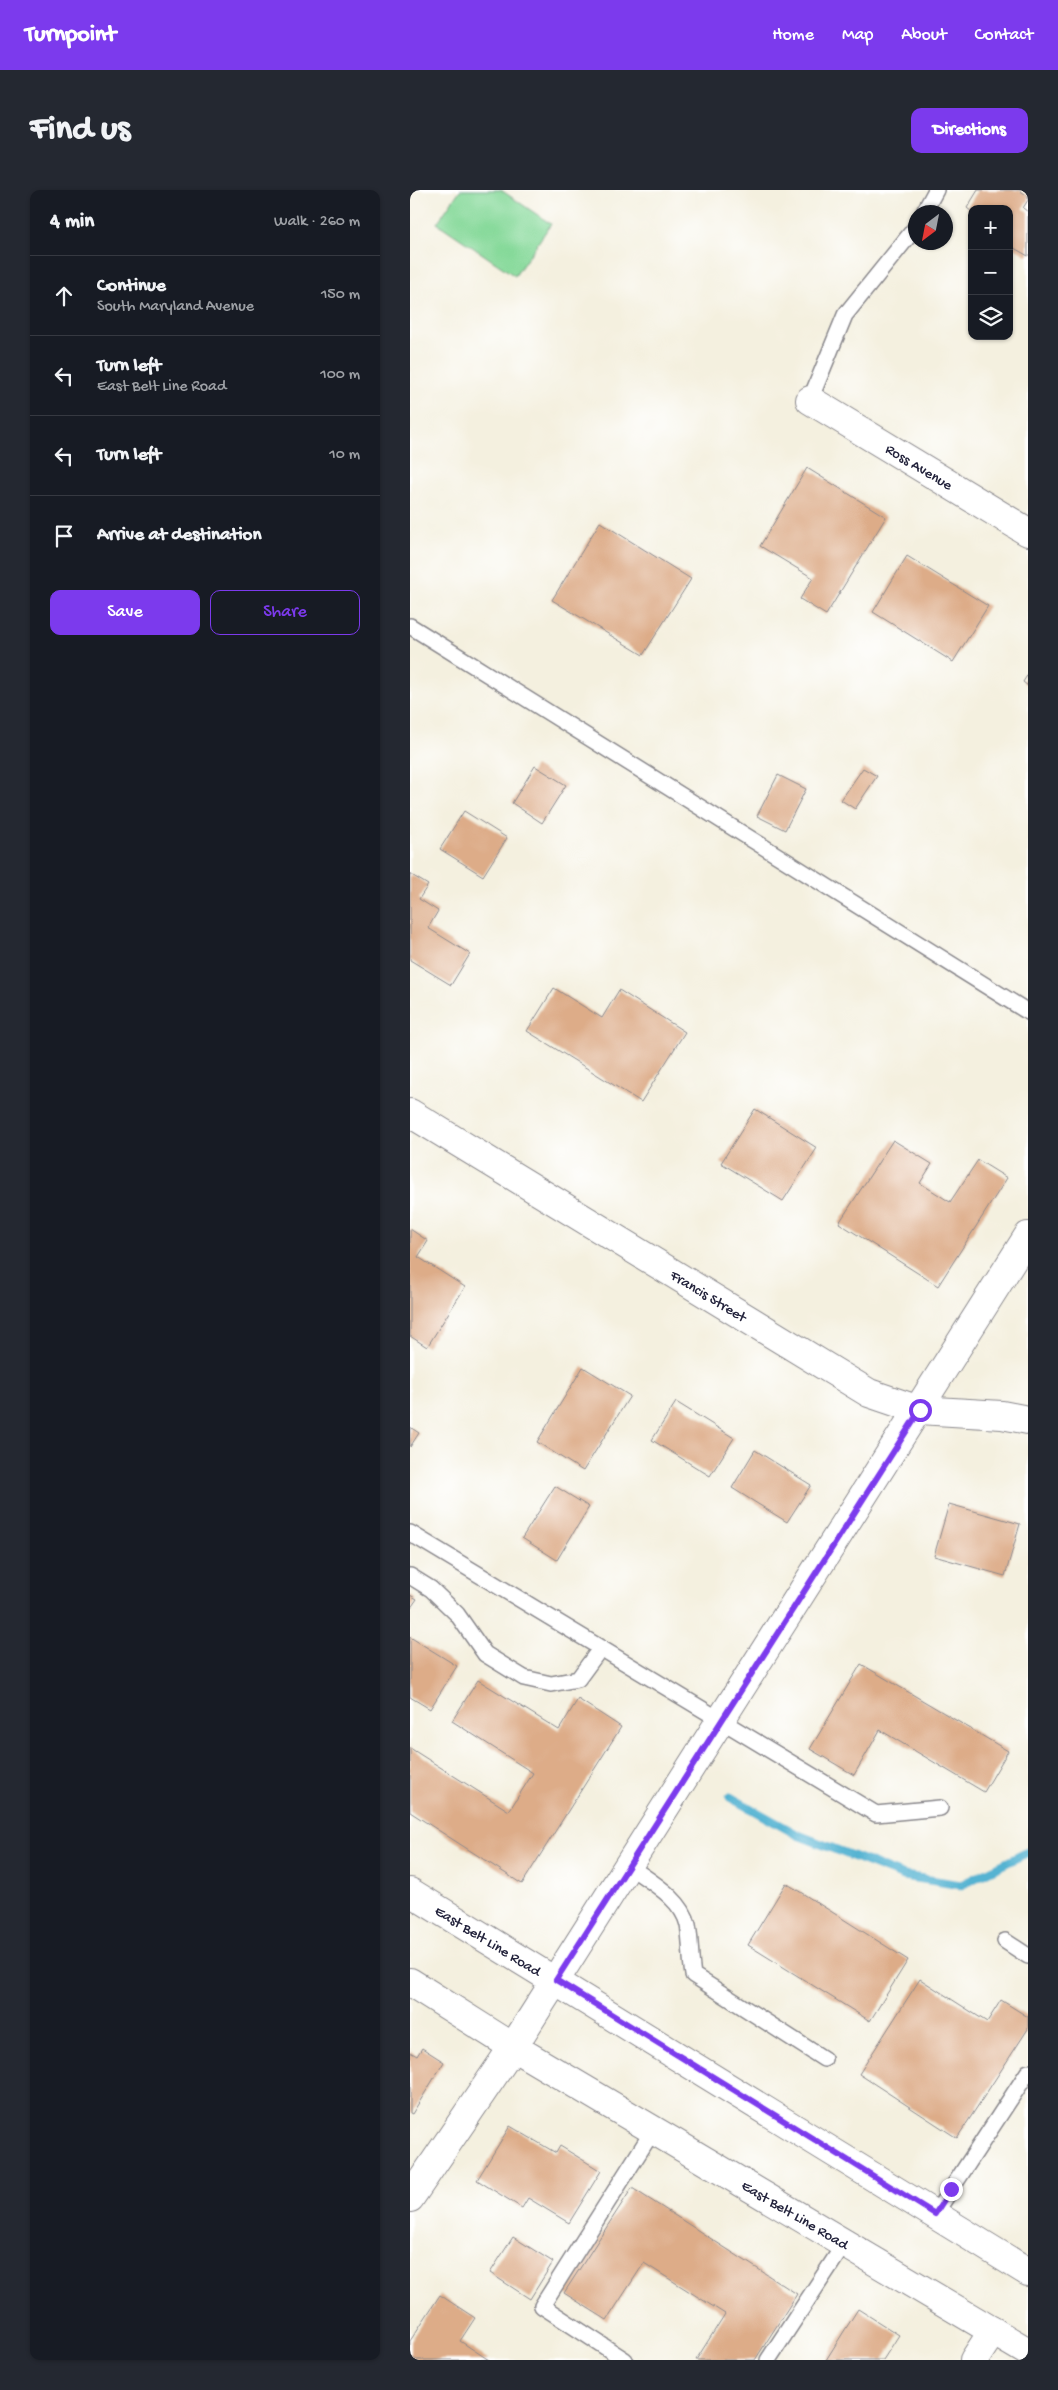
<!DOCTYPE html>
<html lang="en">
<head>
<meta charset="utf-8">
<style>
  :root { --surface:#171b24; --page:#242831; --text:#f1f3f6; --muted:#9ea1a6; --line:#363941; --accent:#7c3aed }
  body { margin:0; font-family:"Gochi Hand",sans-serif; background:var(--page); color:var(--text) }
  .controls { position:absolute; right:15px; top:15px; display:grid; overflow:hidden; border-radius:10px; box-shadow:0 1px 4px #0004 }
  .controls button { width:45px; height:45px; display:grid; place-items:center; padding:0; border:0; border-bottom:1px solid var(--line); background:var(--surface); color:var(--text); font:25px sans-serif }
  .compass { position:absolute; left:498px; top:15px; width:45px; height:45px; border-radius:50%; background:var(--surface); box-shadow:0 1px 4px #0004; rotate:212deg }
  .stop { position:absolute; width:15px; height:15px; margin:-11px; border:4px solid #7c3aed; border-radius:50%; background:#fff }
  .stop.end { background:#7c3aed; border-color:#fff; box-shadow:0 1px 5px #0008 }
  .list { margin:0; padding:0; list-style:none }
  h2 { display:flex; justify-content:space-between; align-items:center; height:65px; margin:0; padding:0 20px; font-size:21px }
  h2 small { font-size:16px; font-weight:400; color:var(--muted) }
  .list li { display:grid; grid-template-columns:32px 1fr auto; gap:15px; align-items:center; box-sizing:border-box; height:80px; padding:0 20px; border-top:1px solid var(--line) }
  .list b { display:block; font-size:19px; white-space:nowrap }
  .list p { margin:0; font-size:16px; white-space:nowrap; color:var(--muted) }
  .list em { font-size:16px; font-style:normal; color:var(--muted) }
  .actions { display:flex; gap:10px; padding:15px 20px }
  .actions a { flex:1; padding:11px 0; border:1px solid var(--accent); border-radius:10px; text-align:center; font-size:18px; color:var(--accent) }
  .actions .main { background:var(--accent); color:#fff }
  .icon { flex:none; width:28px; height:28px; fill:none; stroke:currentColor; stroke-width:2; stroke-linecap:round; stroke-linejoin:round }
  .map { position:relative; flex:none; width:618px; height:2170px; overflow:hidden; border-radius:10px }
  header { display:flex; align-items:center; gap:30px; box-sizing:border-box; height:70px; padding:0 25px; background:var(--accent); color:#fff }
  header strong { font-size:24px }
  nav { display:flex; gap:28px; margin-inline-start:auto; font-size:18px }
  .intro { display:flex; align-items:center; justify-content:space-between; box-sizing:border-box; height:120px; padding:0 30px }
  h1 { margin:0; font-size:35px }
  .button { padding:12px 22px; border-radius:10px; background:var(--accent); color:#fff; font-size:18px; font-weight:700 }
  main { display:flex; gap:30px; padding:0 30px }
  aside { flex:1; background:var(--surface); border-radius:10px; box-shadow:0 1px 4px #0004 }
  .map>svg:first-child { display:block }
  .green { fill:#86d99a; stroke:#547e6a }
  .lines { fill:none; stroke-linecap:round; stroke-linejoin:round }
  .stream { stroke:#54b3d2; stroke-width:9 }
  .building { fill:#ddac88 }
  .service-casing { stroke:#8b898d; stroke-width:18 }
  .minor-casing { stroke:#8b898d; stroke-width:30 }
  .primary-casing { stroke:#8b898d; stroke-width:30 }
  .service { stroke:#fff; stroke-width:15 }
  .minor { stroke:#fff; stroke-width:28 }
  .primary { stroke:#fff; stroke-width:28 }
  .route { stroke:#7c3aed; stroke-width:6 }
  .labels { text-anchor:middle; stroke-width:4; stroke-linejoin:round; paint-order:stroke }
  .street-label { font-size:15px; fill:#22223b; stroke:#fff }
</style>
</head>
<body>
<header>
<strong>Turnpoint</strong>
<nav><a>Home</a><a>Map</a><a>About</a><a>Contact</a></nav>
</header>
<div class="intro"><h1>Find us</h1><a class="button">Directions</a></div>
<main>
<aside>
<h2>4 min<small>Walk · 260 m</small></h2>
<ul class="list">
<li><svg class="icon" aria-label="ahead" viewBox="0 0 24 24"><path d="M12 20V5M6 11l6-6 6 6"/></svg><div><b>Continue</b><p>South Maryland Avenue</p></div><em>150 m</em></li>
<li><svg class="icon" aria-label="left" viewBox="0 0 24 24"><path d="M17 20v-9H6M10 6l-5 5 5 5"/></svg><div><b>Turn left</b><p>East Belt Line Road</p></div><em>100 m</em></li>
<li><svg class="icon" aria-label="left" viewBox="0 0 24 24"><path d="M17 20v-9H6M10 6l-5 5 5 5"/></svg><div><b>Turn left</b></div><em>10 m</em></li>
<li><svg class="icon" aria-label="arrive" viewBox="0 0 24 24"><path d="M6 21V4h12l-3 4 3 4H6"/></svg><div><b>Arrive at destination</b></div></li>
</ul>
<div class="actions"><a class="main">Save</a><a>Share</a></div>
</aside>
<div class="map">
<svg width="618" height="2170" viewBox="0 0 618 2170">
  <rect width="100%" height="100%" fill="#fff"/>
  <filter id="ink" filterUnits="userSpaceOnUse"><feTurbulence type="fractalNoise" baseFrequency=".02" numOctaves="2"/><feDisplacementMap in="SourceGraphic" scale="10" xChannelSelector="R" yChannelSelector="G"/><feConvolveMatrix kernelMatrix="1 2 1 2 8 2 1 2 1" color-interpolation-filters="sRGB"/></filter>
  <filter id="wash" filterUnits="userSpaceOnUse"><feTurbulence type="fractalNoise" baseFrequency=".0096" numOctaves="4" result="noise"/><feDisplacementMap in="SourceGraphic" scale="20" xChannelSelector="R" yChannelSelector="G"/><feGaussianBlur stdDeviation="1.12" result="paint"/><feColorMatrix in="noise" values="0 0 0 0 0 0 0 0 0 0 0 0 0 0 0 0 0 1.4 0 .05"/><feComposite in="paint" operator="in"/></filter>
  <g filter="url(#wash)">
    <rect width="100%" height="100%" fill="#f4f0df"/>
    <polygon class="green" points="50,0 91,0 141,34 105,86 27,33"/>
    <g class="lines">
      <polyline class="stream" points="320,1607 388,1645 494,1686 551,1695 618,1662"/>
    </g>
    <g id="blocks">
      <g class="building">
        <polygon points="568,0 609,0 618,6 618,10 613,18 618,22 618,66 599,55 599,19 562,19 562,22 557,18"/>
        <polygon points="397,278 476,327 416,425 390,409 403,388 350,356"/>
        <polygon points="190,332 281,389 233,465 142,410"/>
        <polygon points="497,366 578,416 543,472 463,422"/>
        <polygon points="618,484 618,496 613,492"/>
        <polygon points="125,576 156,595 132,633 102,613"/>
        <polygon points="453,578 467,586 445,619 431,610"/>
        <polygon points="368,585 396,599 375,640 347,626"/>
        <polygon points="54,621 97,648 73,686 30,659"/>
        <polygon points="0,684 18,695 9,709 28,721 18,738 60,764 41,795 0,770"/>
        <polygon points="144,798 192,828 209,800 275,842 231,912 117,841"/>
        <polygon points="345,919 407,958 373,1011 311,973"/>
        <polygon points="483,950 522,974 510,993 540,1012 568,970 597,988 528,1096 429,1033"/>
        <polygon points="0,1039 18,1051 8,1067 55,1097 17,1157 0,1146"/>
        <polygon points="173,1177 220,1206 173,1281 127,1252"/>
        <polygon points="266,1212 324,1248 300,1286 242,1250"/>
        <polygon points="0,1237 9,1243 0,1257"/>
        <polygon points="345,1260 401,1295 377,1332 322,1298"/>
        <polygon points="145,1296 179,1317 147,1370 112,1348"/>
        <polygon points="539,1314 610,1334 595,1386 524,1366"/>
        <polygon points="0,1405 7,1409 0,1419"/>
        <polygon points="0,1447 47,1476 20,1519 0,1507"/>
        <polygon points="451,1474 598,1561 574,1602 470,1540 444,1585 400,1559"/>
        <polygon points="68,1490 149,1540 168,1509 211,1537 112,1694 0,1622 0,1558 99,1621 123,1583 42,1531"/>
        <polygon points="376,1693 498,1770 460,1831 338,1755"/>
        <polygon points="510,1789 577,1832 591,1810 618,1827 618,1839 547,1948 449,1884"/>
        <polygon points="12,1858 34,1872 2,1924 0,1923 0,1862 7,1866"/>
        <polygon points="100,1936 146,1963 150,1956 191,1981 159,2033 118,2008 112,2018 67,1990"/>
        <polygon points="222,1998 387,2104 345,2170 286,2170 315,2124 234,2073 197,2130 154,2103"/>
        <polygon points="103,2047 143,2072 120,2109 80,2083"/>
        <polygon points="30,2105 65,2128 50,2151 79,2170 6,2170 0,2166 0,2151"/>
        <polygon points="448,2119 489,2145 473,2170 416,2170"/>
      </g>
    </g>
  </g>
  <g filter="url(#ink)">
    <use href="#blocks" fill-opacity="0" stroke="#8b898d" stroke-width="1"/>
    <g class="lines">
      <defs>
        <g id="service">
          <polyline points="514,22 526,0"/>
          <polyline points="400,210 435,125 506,37"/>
          <polyline points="0,436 618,822"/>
          <polyline points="0,1343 466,1624 530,1618"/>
          <polyline points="0,1386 21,1399 47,1424 75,1464 114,1488 141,1494 168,1489 190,1459"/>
          <path d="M219 1676C239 1691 272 1708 278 1735 281 1751 280 1768 283 1785L414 1869"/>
          <polyline points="595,1751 618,1766"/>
          <polyline points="525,2024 618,1882"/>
          <polyline points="215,2170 132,2116 244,1939"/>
          <polyline points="358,2170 435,2053"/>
        </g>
        <g id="minor">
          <path id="s1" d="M400 210 618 342"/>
          <path id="s2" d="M0 923 459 1203 509 1220 592 1225 618 1230"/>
          <polyline points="0,2008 103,1857 618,1046"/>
          <polyline points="564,2170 583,2141"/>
        </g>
        <g id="primary">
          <path id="s3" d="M0 1702 618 2082"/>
          <path id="s4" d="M0 1792 103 1857 618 2162"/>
        </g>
      </defs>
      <use href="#service" class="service-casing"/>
      <use href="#minor" class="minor-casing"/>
      <use href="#primary" class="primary-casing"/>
      <use href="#service" class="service"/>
      <use href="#minor" class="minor"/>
      <use href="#primary" class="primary"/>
    </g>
  </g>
  <g class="lines" filter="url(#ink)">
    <polyline class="route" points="510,1220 146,1790 525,2024 541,1999"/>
  </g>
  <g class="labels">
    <g class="street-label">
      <text dy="5" stroke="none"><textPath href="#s1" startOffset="128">Ross Avenue</textPath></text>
      <text dy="5" stroke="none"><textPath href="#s2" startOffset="350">Francis Street</textPath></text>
      <text dy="5" stroke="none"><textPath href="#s3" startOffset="92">East Belt Line Road</textPath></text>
      <text dy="5" stroke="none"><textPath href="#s4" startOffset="450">East Belt Line Road</textPath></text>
    </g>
  </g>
</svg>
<div class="controls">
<button>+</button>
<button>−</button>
<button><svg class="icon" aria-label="layers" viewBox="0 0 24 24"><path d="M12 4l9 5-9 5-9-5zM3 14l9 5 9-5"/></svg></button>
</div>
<svg class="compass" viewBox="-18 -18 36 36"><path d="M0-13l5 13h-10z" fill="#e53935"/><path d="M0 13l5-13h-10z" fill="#9ea1a6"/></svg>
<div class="stop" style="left:510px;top:1220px"></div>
<div class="stop end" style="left:541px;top:1999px"></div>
</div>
</main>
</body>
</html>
